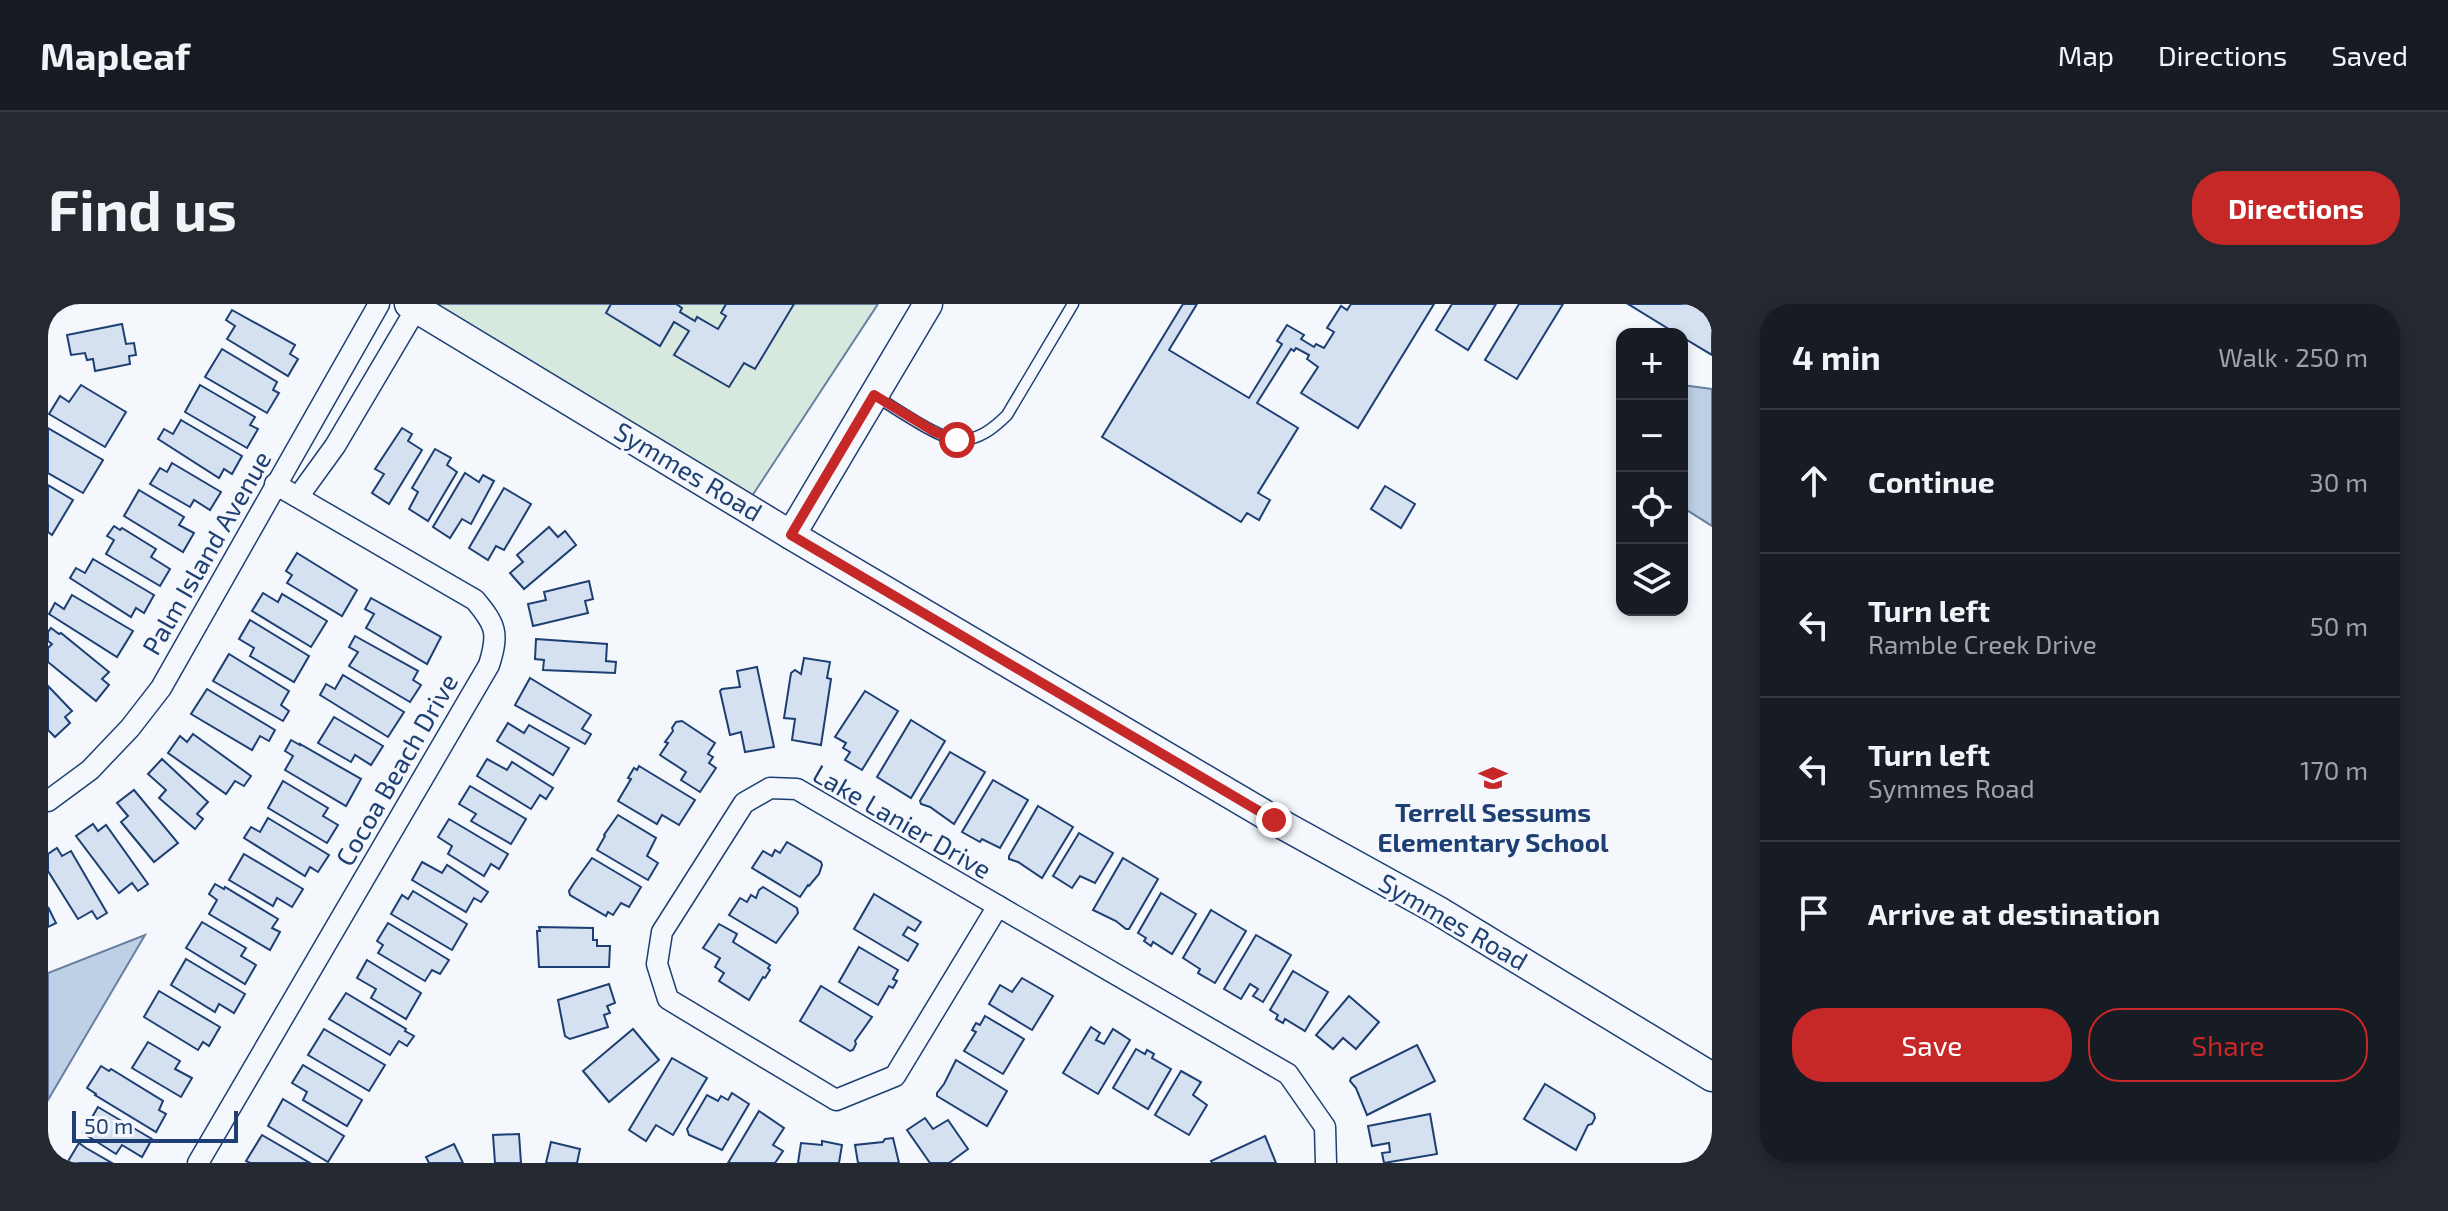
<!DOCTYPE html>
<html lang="en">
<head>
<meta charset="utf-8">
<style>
  :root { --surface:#171b24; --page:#242831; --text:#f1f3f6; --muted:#9ea1a6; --line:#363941; --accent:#c62828 }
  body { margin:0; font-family:"Exo 2",sans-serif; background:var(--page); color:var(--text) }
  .controls { position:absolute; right:24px; top:24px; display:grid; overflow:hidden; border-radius:16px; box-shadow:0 4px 12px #0003 }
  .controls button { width:72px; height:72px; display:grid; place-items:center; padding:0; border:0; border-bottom:2px solid var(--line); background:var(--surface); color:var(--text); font:40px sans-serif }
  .scale { position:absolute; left:24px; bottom:20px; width:166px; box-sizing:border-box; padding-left:8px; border:4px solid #1d3f73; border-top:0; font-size:22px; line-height:28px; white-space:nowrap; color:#1d3f73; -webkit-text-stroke:6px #f4f7fb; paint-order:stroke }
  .stop { position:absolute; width:24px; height:24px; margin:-18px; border:6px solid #c62828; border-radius:50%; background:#fff }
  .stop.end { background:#c62828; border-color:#fff; box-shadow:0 2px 8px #0008 }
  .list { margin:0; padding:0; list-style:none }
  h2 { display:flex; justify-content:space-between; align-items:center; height:104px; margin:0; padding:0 32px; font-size:34px }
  h2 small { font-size:26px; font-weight:400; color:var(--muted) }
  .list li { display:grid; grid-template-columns:52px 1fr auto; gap:24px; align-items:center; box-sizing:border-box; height:144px; padding:0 32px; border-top:2px solid var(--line) }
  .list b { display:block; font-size:30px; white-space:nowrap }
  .list p { margin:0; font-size:26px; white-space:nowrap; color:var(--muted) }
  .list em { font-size:26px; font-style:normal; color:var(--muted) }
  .actions { display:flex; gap:16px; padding:24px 32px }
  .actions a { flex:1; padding:18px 0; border:2px solid var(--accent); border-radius:32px; text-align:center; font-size:28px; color:var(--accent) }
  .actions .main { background:var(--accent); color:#fff }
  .icon { flex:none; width:44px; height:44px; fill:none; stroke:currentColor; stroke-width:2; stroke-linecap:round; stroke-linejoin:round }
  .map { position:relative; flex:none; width:1664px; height:859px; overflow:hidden; border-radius:32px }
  header { display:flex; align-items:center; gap:48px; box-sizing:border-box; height:112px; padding:0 40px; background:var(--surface); border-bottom:2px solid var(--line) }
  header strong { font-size:38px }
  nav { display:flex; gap:44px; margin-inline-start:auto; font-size:28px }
  .intro { display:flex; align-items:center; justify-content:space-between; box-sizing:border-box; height:192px; padding:0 48px }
  h1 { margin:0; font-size:56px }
  .button { padding:20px 36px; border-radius:32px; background:var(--accent); color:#fff; font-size:28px; font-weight:700 }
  main { display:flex; gap:48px; padding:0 48px }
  aside { flex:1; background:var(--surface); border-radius:32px; box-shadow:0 4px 12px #0003 }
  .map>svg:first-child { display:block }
  .green { fill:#d7e8df; stroke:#687fa3; stroke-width:2 }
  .water { fill:#bed0e5; stroke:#687fa3; stroke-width:2 }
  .building { fill:#d5e0f0; stroke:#1d3f73; stroke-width:2 }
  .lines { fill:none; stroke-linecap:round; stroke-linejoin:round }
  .lane-casing { stroke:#1d3f73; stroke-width:13 }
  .street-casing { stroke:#1d3f73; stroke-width:23 }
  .secondary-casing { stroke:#1d3f73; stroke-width:31 }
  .lane { stroke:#f4f7fb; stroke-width:10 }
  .street { stroke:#f4f7fb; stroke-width:20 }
  .secondary { stroke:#f4f7fb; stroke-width:28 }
  .route { stroke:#c62828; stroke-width:10 }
  .labels { text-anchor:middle; stroke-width:6; stroke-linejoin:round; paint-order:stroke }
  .street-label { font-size:26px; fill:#1d3f73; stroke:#f4f7fb }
  .poi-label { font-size:26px; font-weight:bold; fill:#1d3f73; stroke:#f4f7fb }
</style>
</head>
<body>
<header>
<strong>Mapleaf</strong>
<nav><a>Map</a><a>Directions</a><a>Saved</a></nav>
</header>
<div class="intro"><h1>Find us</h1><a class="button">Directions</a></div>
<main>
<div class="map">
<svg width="1664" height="859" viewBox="0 0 1664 859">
  <rect width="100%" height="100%" fill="#f4f7fb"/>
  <polygon class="green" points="385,0 830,0 704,192"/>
  <g class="water">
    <polygon points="1634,81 1664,85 1664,222 1634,203"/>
    <polygon points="97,631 0,796 0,669"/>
  </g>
  <g class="building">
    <polygon points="563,0 628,0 634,4 632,8 647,17 649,13 670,25 678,12 673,9 678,0 746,0 707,65 696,59 681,83 626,51 641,27 626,18 612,42 558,9"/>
    <polygon points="1135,0 1149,0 1121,46 1201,94 1234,40 1229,37 1239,21 1256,31 1253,35 1266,43 1268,40 1276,44 1286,28 1279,24 1293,2 1299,6 1303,0 1386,0 1310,124 1253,89 1270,63 1259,55 1261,51 1248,44 1246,47 1243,45 1209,99 1250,124 1210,189 1222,196 1211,216 1199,209 1193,218 1054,133"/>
    <polygon points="1404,0 1448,0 1420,46 1388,26"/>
    <polygon points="1471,0 1515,0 1469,75 1437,56"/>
    <polygon points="1580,0 1664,0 1664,51 1634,33 1634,30 1629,30"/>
    <polygon points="184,6 247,41 242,50 250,55 240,72 179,35 187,22 178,16"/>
    <polygon points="74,20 78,40 86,39 88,51 81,52 82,60 47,67 45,55 39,56 37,49 23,51 19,31"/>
    <polygon points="174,45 229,78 225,86 231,89 219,109 157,73"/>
    <polygon points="33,81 78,108 57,143 1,110 12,92 21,98"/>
    <polygon points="152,81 207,113 202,121 210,125 199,144 137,108"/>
    <polygon points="133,116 194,152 184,170 176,165 171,174 110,135 116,125 125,130"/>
    <polygon points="0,124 55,156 35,189 0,169"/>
    <polygon points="354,124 364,130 360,137 374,146 341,200 324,189 336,170 327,165"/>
    <polygon points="387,145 403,154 399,161 409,168 380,217 361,205 370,188 364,184"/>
    <polygon points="124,159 173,188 162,206 146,196 142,203 102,180 112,164 119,168"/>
    <polygon points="417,169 431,178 435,171 446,177 423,220 414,215 402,234 385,223"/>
    <polygon points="0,181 25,196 4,231 0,228"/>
    <polygon points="1337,182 1367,200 1353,224 1323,205"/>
    <polygon points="456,184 483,200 456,246 448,242 440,256 421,244"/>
    <polygon points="91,186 136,213 131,221 146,229 135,248 76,212"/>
    <polygon points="66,222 72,226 74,224 108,245 103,253 122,265 112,282 58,250 66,236 59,232"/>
    <polygon points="501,223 510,233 517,227 528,241 476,285 462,269 475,258 469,251"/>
    <polygon points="249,249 309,286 294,312 239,279 244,271 238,267"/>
    <polygon points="45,255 106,291 96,309 88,304 83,313 22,274 28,264 37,269"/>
    <polygon points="541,277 545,295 537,297 540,309 485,322 480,300 498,296 496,288"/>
    <polygon points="215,289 230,298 234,290 279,317 263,343 204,307"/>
    <polygon points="24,291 85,327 69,353 1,310 7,299 16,305"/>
    <polygon points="323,294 393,333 379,360 318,324 326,310 317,305"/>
    <polygon points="202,316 261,352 246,378 202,352 206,344 191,335"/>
    <polygon points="3,324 11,330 13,329 61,368 54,375 61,381 48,397 0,358 0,344 4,340 0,337 0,328"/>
    <polygon points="307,332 370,367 365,376 373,381 362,398 301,362 310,348 301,343"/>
    <polygon points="488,335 559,340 558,357 568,358 567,369 495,366 496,356 487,355"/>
    <polygon points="181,350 241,387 233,401 241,407 235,417 165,377"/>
    <polygon points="756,354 782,358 779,374 783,375 773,441 744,436 747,415 736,414 743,369 747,366 753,370"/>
    <polygon points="709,363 726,443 697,448 693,428 682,431 672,387 674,385 692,383 689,367"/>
    <polygon points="295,371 356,408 340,433 272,391 278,380 287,385"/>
    <polygon points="482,374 543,411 534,425 543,430 537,440 467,401"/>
    <polygon points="0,382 24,407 17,413 22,419 7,433 0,426"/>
    <polygon points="159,385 227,426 221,437 212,432 204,446 143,410"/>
    <polygon points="817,387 850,407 814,466 797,456 802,448 795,444 798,439 787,433"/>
    <polygon points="286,413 335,442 323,461 307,451 303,458 270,439"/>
    <polygon points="863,416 897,437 863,494 829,473"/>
    <polygon points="634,417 667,439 660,450 665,453 661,459 668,464 652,488 633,476 638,468 612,451 620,439 617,438 625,427 624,424 628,418"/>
    <polygon points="460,419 476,429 481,421 521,444 505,471 449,437"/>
    <polygon points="145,430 203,472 196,482 187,477 178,490 120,449 132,432 139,438"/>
    <polygon points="243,436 252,441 252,440 313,475 298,502 237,466 245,452 237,447"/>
    <polygon points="902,448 937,468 906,520 882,503 873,500 872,497"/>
    <polygon points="114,455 160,498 149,510 155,515 147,525 111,494 118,486 100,470"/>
    <polygon points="439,455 459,466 464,458 505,484 498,495 492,491 483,505 429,472"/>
    <polygon points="591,462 647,496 631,521 614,511 609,520 570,497 583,475 580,474 586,464 589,466"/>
    <polygon points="945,476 980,496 952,544 934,535 932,538 914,528"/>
    <polygon points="235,477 280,504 275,512 290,521 279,539 220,504"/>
    <polygon points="422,482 478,515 463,540 423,517 428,510 411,500"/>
    <polygon points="86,486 130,539 106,558 73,518 80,512 69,499"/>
    <polygon points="990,502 1025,523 994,574 970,558 961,555 961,552"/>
    <polygon points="570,511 608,534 599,552 610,559 600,576 549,546 557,532 556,531"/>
    <polygon points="220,514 281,551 270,568 262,563 257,572 196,534 203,523 212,528"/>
    <polygon points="401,515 460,550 451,565 443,560 436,572 400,550 404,542 390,533"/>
    <polygon points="45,520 50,527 58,521 100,580 90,587 84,579 71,589 28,532"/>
    <polygon points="1031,529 1065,549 1047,579 1032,572 1024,584 1005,572"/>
    <polygon points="739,538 773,558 774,561 771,570 761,582 760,581 752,593 704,564 715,547 724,552 727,546 732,549"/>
    <polygon points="9,544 14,552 23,547 59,609 49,615 44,607 30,615 0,567 0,550"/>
    <polygon points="196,550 255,585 244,603 229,594 225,602 181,576"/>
    <polygon points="544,554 593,583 581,603 573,599 565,611 560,608 558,612 522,591 521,587 526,579"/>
    <polygon points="1075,554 1110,575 1081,625 1078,625 1068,617 1045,606"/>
    <polygon points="374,558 394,569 399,561 440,588 433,598 426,594 418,608 364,576"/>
    <polygon points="167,580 176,585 177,583 230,615 224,624 232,628 222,646 161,610 169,596 161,590"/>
    <polygon points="715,583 749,604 750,609 728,639 681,611 692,594 699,598 703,591 708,594 711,586"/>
    <polygon points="365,587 419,620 404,646 343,610 354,591 360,595"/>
    <polygon points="1113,589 1148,610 1124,650 1105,638 1103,642 1096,637 1098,634 1090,629"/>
    <polygon points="826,590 873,618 867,627 860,623 855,631 870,640 860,657 806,625"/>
    <polygon points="0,603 8,619 0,623"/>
    <polygon points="1163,606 1198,627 1167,679 1150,669 1152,665 1135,654"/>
    <polygon points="154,618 198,644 193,652 208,661 197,680 138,644"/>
    <polygon points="340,619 401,656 392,670 384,666 377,677 330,649 335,641 329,637"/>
    <polygon points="671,620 689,630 685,638 722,661 720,664 722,666 717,674 715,673 701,696 671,677 676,669 667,663 672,654 655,644"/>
    <polygon points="491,623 545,624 545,636 549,636 549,642 562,642 561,663 491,663 489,627 492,627"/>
    <polygon points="1208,631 1243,651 1215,698 1205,692 1210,685 1202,680 1193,695 1176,685"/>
    <polygon points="811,643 850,666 845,675 849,677 845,684 841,682 830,701 791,678"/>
    <polygon points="138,655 197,690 186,709 171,700 167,708 123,681"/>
    <polygon points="319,656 373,689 358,715 323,694 328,685 309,674"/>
    <polygon points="1245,667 1280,688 1257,727 1237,715 1235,719 1228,715 1230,711 1222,706"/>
    <polygon points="974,674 1005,692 984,726 941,700 952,681 964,688"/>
    <polygon points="561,680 567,699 559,702 562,709 556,711 560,723 522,735 517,732 510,696"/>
    <polygon points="773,682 824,713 807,737 808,740 805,746 802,747 752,717"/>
    <polygon points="111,687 172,723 161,742 155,738 150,746 96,713"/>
    <polygon points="298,689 358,725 357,727 366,732 359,742 351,737 342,751 281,715"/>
    <polygon points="1301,692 1331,718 1308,745 1295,734 1285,745 1268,731"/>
    <polygon points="937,712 976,735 955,770 916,747 928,728 924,726 928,719 932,721"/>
    <polygon points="1043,723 1052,729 1048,736 1056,740 1065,725 1082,736 1050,790 1015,769"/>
    <polygon points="276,725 337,761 321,787 260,751"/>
    <polygon points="585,725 611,756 561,798 535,767"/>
    <polygon points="100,738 132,757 127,765 144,774 133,793 84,764"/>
    <polygon points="1369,741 1387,777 1319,811 1308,784 1302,777 1303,774"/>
    <polygon points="1088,745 1097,750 1099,746 1106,750 1104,754 1123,765 1100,805 1065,784"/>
    <polygon points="624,754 659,774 625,831 608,821 598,837 581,826"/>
    <polygon points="908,756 959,787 939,822 889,792 889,789 896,780"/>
    <polygon points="255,761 314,796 299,822 255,796 259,788 244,779"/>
    <polygon points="53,762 61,767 63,765 115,797 111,806 118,810 108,828 47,791 48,790 39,784"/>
    <polygon points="1133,767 1153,778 1145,791 1159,801 1141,831 1107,811"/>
    <polygon points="1497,780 1546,810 1547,814 1544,820 1540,821 1528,846 1476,815"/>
    <polygon points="684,789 701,800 674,846 641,831 639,825 659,791 670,797 673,792 680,796"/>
    <polygon points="235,795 296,832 280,858 220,822"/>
    <polygon points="50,803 104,835 94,853 74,841 68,850 35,829"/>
    <polygon points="711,807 736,824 725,841 735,847 727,859 680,859"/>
    <polygon points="1382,810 1389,850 1336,859 1334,849 1342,848 1341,839 1324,842 1320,822"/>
    <polygon points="877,814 885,825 900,816 920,845 901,859 882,859 859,826"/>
    <polygon points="471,830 473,859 447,859 445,831"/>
    <polygon points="214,831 262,859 202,859 198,857"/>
    <polygon points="1217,832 1228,859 1164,859 1163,857"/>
    <polygon points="845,834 851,859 810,859 807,841 835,838 837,835"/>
    <polygon points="774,837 794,841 791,859 750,859 753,839 774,841"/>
    <polygon points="503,838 532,845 529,859 498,859"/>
    <polygon points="31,839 38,844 64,859 19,859"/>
    <polygon points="406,840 415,859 381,859 378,853"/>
  </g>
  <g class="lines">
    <defs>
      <path id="lane" d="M827 92C846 103 891 135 910 136 930 137 946 124 959 111L1025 0"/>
      <g id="street">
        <polyline points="250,193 287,142 368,5"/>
        <polygon points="722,484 749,485 950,602 847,772 788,796 620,695 609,660 614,628 696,499"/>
        <polyline points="0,497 42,466 82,424 113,384 331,0"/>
        <polyline points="950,602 1240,770 1277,823 1278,859"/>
        <path d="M150 859 441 361C451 329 448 321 427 296L227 180"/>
      </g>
      <g id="secondary">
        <polyline points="361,0 743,231 1226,516 1389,606 1664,773"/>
        <polyline points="743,231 880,0"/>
      </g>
    </defs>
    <use href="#lane" class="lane-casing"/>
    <use href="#street" class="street-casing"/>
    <use href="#secondary" class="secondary-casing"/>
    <use href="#lane" class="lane"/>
    <use href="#street" class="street"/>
    <use href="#secondary" class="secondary"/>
  </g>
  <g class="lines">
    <polyline class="route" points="909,136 887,128 826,91 743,231 1226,516"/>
  </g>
  <defs>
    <symbol id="school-bare" viewBox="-9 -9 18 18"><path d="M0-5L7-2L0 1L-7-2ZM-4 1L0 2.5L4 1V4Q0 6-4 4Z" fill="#c62828" stroke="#f4f7fb" stroke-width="2.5" paint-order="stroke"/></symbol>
  </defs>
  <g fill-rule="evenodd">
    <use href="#school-bare" x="1425" y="454" width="40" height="40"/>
  </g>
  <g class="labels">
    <g class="street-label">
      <text transform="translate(640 168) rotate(31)" y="9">Symmes Road</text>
      <text transform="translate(159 249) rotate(-60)" y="9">Palm Island Avenue</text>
      <text transform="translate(349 466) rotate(-60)" y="9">Cocoa Beach Drive</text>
      <text transform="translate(854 518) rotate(30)" y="9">Lake Lanier Drive</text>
      <text transform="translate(1405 618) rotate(30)" y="9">Symmes Road</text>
    </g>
    <g class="poi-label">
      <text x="1445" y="518">Terrell Sessums<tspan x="1445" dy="30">Elementary School</tspan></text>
    </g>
  </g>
</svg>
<div class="controls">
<button>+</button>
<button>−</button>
<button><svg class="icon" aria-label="locate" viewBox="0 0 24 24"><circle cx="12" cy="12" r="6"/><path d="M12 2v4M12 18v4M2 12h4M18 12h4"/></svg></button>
<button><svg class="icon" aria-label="layers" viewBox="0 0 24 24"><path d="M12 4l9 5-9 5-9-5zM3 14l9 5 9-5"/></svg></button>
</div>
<div class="scale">50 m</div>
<div class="stop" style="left:909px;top:136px"></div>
<div class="stop end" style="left:1226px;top:516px"></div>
</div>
<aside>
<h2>4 min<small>Walk · 250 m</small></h2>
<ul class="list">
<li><svg class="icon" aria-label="ahead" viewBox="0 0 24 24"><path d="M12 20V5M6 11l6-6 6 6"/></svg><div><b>Continue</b></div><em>30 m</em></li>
<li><svg class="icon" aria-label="left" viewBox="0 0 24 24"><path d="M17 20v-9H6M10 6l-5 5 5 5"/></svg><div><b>Turn left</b><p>Ramble Creek Drive</p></div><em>50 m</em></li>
<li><svg class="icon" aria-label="left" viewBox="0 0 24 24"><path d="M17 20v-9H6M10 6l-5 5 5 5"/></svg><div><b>Turn left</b><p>Symmes Road</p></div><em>170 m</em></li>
<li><svg class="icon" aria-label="arrive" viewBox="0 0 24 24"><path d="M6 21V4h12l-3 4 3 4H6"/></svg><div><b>Arrive at destination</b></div></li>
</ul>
<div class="actions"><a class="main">Save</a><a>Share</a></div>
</aside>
</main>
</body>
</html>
